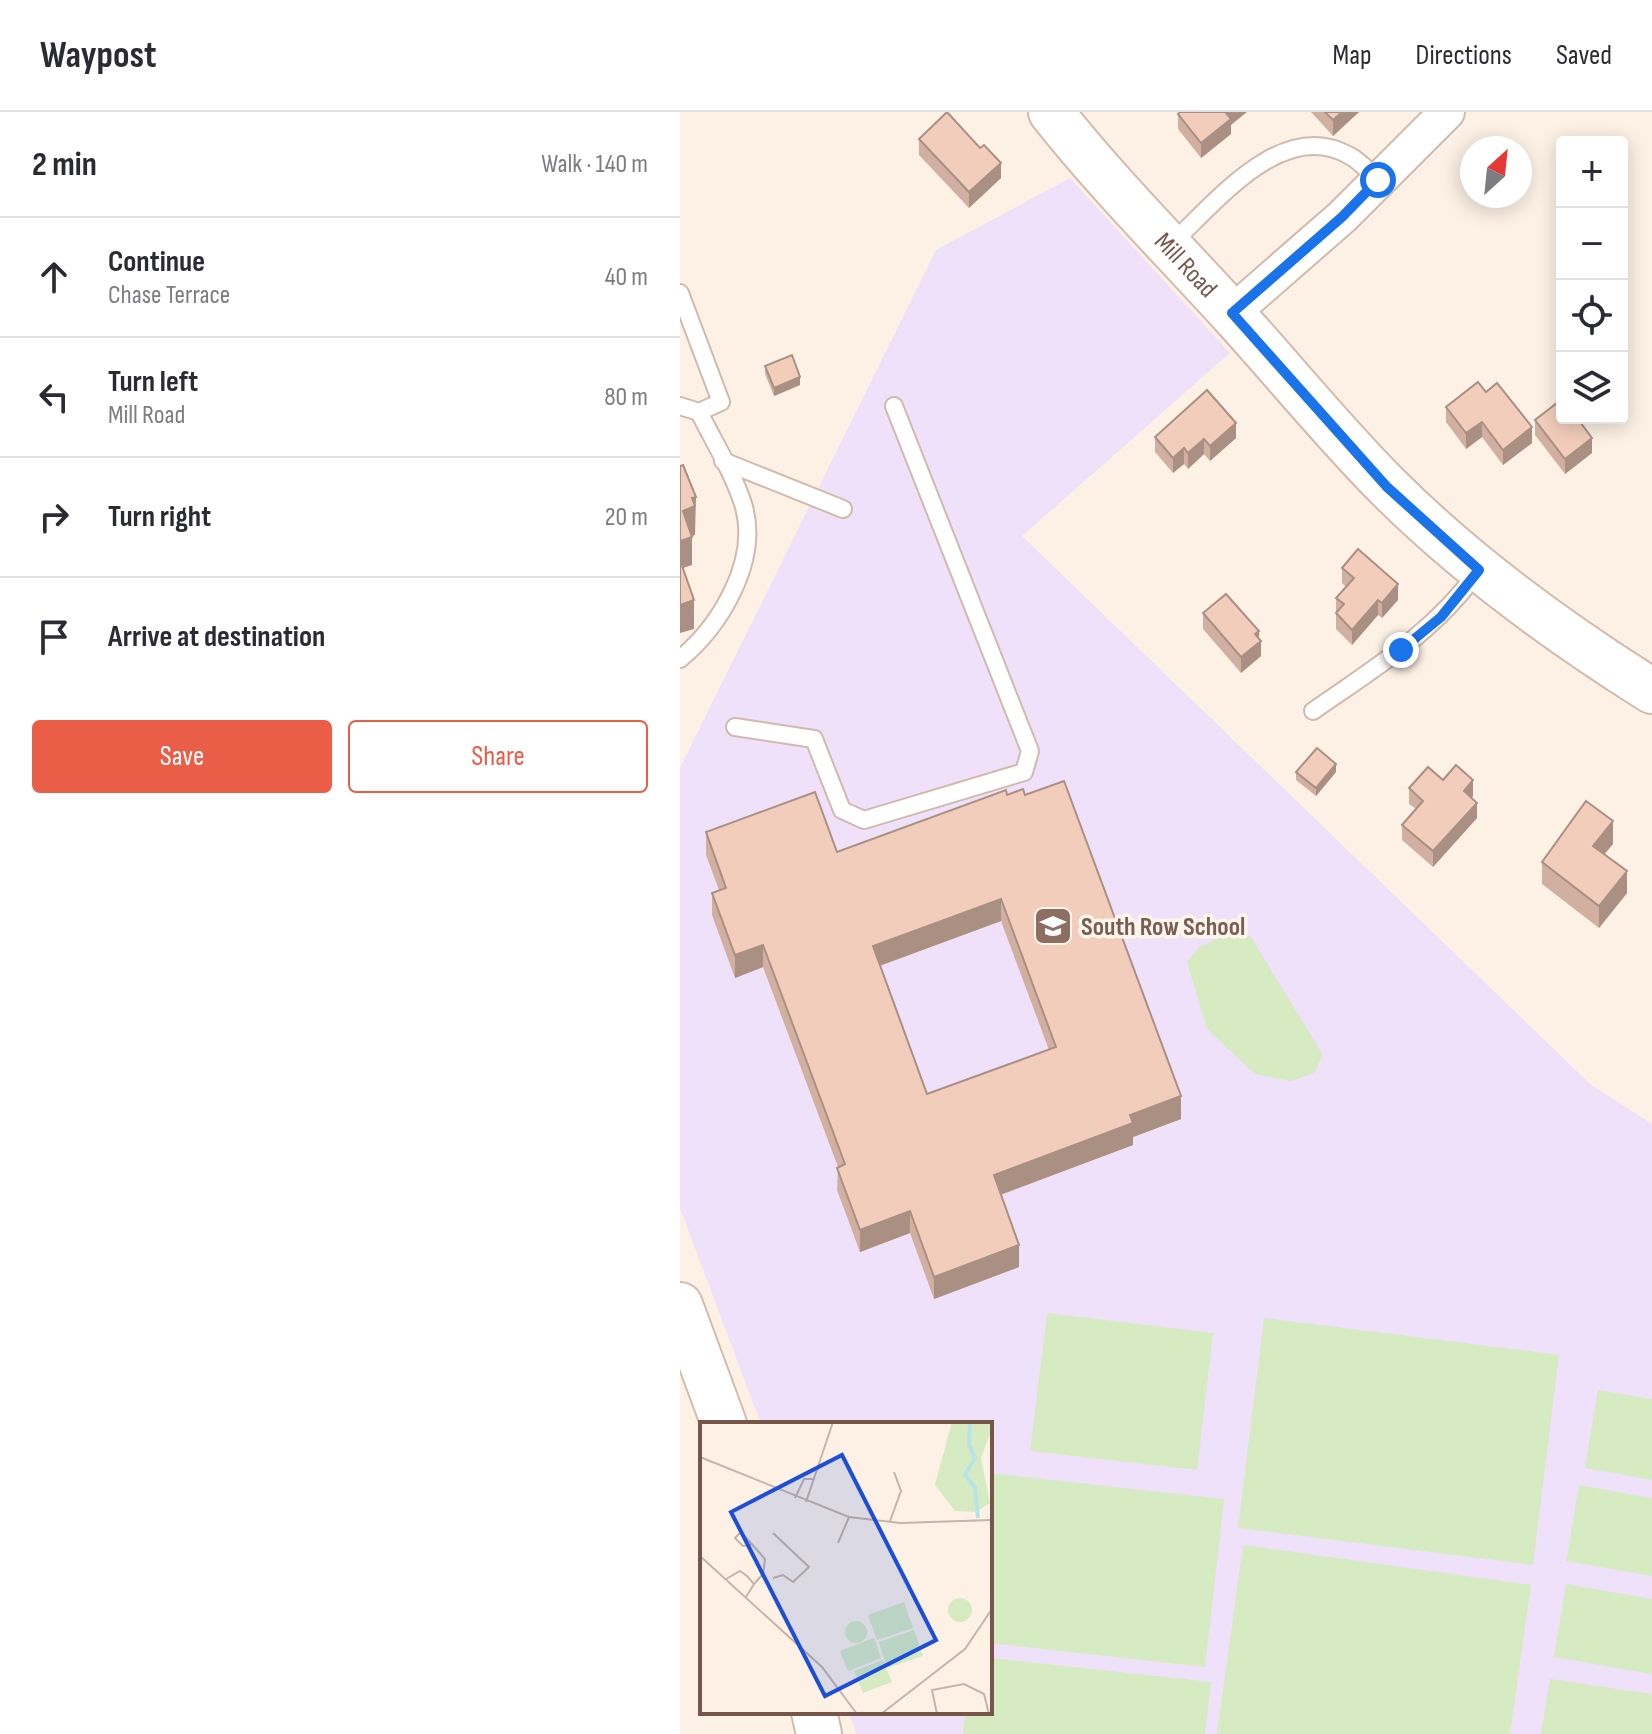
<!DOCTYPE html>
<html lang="en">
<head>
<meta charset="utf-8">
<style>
  :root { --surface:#fff; --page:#f7f7f7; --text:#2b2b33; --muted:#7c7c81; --line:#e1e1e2; --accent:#ea5d46 }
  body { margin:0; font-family:"Sofia Sans Condensed",sans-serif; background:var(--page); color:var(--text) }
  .controls { position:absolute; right:24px; top:24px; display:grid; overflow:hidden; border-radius:8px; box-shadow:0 4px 20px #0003 }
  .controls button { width:72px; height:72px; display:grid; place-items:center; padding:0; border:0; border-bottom:2px solid var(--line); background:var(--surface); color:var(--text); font:40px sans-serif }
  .compass { position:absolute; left:780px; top:24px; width:72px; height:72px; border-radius:50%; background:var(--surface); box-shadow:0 4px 20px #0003; rotate:27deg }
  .stop { position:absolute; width:24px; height:24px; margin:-18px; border:6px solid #1a73e8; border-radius:50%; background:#fff }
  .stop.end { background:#1a73e8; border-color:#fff; box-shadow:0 2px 8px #0008 }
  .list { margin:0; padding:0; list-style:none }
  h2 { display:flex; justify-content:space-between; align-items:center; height:104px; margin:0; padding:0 32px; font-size:34px }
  h2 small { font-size:26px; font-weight:400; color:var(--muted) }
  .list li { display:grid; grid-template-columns:52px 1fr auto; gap:24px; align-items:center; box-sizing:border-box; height:120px; padding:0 32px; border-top:2px solid var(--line) }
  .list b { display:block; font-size:30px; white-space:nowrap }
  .list p { margin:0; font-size:26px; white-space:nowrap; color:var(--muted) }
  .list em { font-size:26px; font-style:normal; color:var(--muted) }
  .actions { display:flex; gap:16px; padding:24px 32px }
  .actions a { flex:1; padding:18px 0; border:2px solid var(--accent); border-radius:8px; text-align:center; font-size:28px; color:var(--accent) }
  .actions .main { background:var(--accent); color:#fff }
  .icon { flex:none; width:44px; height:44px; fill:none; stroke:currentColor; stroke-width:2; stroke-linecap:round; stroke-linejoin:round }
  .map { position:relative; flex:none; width:972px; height:1622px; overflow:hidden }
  header { display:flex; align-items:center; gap:48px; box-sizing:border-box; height:112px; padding:0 40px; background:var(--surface); border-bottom:2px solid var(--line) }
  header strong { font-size:38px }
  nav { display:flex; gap:44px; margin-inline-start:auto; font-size:28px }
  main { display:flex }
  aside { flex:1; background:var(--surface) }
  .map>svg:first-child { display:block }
  .education { fill:#efe1f9 }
  .green { fill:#d6ebc2 }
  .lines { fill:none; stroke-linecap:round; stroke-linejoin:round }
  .service-casing { stroke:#d1baad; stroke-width:20 }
  .minor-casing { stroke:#d1baad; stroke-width:38 }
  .secondary-casing { stroke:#d4baaa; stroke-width:48 }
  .service { stroke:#fff; stroke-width:16 }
  .minor { stroke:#fff; stroke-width:34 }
  .secondary { stroke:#fff; stroke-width:44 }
  .wall { fill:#d1b0a1; fill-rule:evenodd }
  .shaded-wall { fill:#aa9083 }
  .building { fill:#f3cdbb; stroke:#aa9083; stroke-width:2; fill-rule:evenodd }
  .route { stroke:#1a73e8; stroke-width:10 }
  .labels { text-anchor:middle; stroke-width:7; stroke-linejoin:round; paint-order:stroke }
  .street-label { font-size:26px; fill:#775549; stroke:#fff6eb }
  .education-label { font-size:26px; font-weight:bold; fill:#785e54; stroke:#fff6eb; text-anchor:start }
  .inset-river { fill:none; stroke:#b8e4e7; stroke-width:4 }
  .inset-road { fill:none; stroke:#c7b3a7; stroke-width:2 }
  .view { fill:#1d4ed8; fill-opacity:0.15; stroke:#1d4ed8; stroke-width:4 }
  .inset-edge { fill:none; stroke:#775549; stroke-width:4 }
</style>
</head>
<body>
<header>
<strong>Waypost</strong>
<nav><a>Map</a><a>Directions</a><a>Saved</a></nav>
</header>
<main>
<aside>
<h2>2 min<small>Walk · 140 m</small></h2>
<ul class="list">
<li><svg class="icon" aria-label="ahead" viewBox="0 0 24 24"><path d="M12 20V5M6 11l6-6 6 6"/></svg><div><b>Continue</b><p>Chase Terrace</p></div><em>40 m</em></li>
<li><svg class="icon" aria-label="left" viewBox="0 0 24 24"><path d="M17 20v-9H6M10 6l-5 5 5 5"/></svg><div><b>Turn left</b><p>Mill Road</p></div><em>80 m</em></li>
<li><svg class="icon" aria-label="right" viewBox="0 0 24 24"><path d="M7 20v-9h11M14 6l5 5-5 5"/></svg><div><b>Turn right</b></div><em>20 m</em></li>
<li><svg class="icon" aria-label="arrive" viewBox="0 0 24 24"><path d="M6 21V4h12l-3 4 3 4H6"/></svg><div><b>Arrive at destination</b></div></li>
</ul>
<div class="actions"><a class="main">Save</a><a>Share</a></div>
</aside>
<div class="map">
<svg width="972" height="1622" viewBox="0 0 972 1622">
  <rect width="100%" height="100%" fill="#fdf1e5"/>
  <polygon class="education" points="390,66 550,241 342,424 910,972 972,1012 972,1622 176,1622 169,1600 310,1600 310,1312 81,1312 0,1096 0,656 256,138"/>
  <g class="green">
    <polygon points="555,819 571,825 643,943 634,961 611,969 575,962 527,917 507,850 519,835"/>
    <polygon points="367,1201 533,1221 517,1358 350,1339"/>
    <polygon points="584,1206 879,1243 853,1453 558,1416"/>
    <polygon points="918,1278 972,1287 972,1368 905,1356"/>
    <polygon points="310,1361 544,1387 525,1555 310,1531"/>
    <polygon points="899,1373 972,1386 972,1464 886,1449"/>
    <polygon points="563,1433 851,1473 830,1622 537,1622"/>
    <polygon points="886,1472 972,1487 972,1562 874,1545"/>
    <polygon points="310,1546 531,1570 525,1622 283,1622 285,1600 310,1600"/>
    <polygon points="870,1567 972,1582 972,1622 861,1622"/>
  </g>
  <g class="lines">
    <defs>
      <g id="service">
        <path d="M489 134C534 93 602 4 670 44 680 49 689 60 698 68"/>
        <polyline points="0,181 41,290 19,300 0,294"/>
        <polyline points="43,349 163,397"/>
        <path d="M0 547C40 514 79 450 64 395 54 362 34 330 19 300"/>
        <path d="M633 599C693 557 755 520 798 459"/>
        <polyline points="55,615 134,627 162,698 184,708 344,660 350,639 214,294"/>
      </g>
      <polyline id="minor" points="552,201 662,105 767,0"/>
      <g id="secondary">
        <path id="s1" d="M371 0C428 72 492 136 553 203 605 260 654 321 708 375 787 454 878 520 972 579"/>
        <polyline points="0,1193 44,1312"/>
        <polyline points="134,1600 139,1622"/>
      </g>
    </defs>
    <use href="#service" class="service-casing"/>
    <use href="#minor" class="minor-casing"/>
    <use href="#secondary" class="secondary-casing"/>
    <use href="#service" class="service"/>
    <use href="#minor" class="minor"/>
    <use href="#secondary" class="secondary"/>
  </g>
  <g class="wall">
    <polygon points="631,0 679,0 653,24"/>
    <polygon points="498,2 551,13 551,22 521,46 498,17"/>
    <polygon points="239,27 300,36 321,66 289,96 239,43"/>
    <polygon points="85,254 120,273 94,284 85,262"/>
    <polygon points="806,280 852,331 823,353 802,325 786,337 766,310 766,295"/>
    <polygon points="855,308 912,341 885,362 855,323"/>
    <polygon points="475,325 556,326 530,349 524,342 508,357 504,352 493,361 475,340"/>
    <polygon points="662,456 718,488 702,506 698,503 672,533 656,517 656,486 666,475 662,471"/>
    <polygon points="523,501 579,526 581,544 561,561 523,517"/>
    <polygon points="616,660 656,660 636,684 616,668"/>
    <polygon points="763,668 793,684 792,686 797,706 753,755 722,728 722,713 736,697 729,692 729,676"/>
    <path d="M327 683H345L501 1007 453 1025V1033L321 1083 339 1155 254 1187 230 1121 180 1140 157 1078 158 1055 83 855 55 866 32 803V781L39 778 26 743V720L157 740ZM321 809 369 938 247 982 200 854Z"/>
    <polygon points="933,732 924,742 947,781 919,816 862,772 862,750"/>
  </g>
  <g class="shaded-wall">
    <polygon points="547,0 567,0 551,13 551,22 521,46 521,31"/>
    <polygon points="662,0 679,0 653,24 653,8"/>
    <polygon points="321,51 321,66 289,96 289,80"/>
    <polygon points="120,265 120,273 94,284 94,276"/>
    <polygon points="802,310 802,325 786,337 786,321"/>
    <polygon points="556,311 556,326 530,349 530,334"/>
    <polygon points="852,315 852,331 823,353 823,338"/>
    <polygon points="912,326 912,341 885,362 885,347"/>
    <polygon points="524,327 524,342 508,357 508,341"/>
    <polygon points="504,336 504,352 493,361 493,346"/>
    <polygon points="16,385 15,423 3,427 3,399 12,386"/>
    <polygon points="12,425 12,453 0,457 0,429"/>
    <polygon points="718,472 718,488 702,506 702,491"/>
    <polygon points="14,488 14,517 0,521 0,493"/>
    <polygon points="698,488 698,503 672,533 672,518"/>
    <polygon points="579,519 579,531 581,529 581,544 561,561 561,545 575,522"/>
    <polygon points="656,652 656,660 636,684 636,676"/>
    <polygon points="793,668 793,684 784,695 784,679"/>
    <polygon points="797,691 797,706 753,755 753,739"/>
    <polygon points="933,709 933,732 913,756 913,734"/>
    <polygon points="947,759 947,781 919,816 919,794"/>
    <polygon points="321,787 321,809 193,856 193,834"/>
    <polygon points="83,833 83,855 55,866 55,843"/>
    <polygon points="501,984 501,1007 453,1025 453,1033 314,1085 314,1063 450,1003"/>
    <polygon points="230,1099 230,1121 180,1140 180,1118"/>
    <polygon points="339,1133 339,1155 254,1187 254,1165"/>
  </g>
  <g class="building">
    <polygon points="267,0 300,36 304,33 321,51 289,80 239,27"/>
    <polygon points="500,0 547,0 546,1 551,7 521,31 498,2"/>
    <polygon points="645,0 662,0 653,8"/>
    <polygon points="112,243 120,265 94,276 85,254"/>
    <polygon points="798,270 806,280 817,271 852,315 823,338 802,310 786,321 766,295"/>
    <polygon points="527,278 556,311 530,334 524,327 508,341 504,336 493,346 475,325"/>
    <polygon points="882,287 882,306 897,306 912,326 885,347 855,308"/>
    <polygon points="3,353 16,385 12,386 15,394 3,399 12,425 0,429 0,354"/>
    <polygon points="678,437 718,472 702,491 698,488 672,518 656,501 664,492 656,486 674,466 662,456"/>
    <polygon points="0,448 14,488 0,493"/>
    <polygon points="546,482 579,519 575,522 581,529 561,545 523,501"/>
    <polygon points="637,636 656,652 636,676 616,660"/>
    <polygon points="776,653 793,668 784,679 797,691 753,739 722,713 743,689 729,676 748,655 763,668"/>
    <path d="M384 669 501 984 450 1003 453 1011 314 1063 339 1133 254 1165 230 1099 180 1118 157 1056 165 1052 83 833 55 843 32 781 46 776 26 720 135 680 157 740 326 678 327 683 343 677 345 683ZM321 787 376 935 247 982 193 834Z"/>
    <polygon points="906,689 933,709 913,734 947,759 919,794 862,750"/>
  </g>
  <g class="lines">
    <polyline class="route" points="698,68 662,105 552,201 707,375 799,458 761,505 721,538"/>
  </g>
  <defs>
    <symbol id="school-square" viewBox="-11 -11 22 22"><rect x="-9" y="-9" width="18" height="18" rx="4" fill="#8d6e63" stroke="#fff6eb"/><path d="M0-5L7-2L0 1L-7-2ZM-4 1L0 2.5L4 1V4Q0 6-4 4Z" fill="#fff"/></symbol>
  </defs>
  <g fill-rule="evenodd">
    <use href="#school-square" x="351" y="792" width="44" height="44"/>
  </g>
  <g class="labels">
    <g class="street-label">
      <text dy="9" stroke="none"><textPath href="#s1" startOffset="204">Mill Road</textPath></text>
    </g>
    <g class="education-label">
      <text x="401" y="823">South Row School</text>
    </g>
  </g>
  <g transform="translate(20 1310)">
    <rect width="292" height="292" fill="#fdf1e5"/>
    <path d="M252 0H290L292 6 281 36 290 81 276 90 255 89 235 63ZM248 188a12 12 0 1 1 24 0a12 12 0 1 1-24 0ZM204 180 213 206 177 218 168 193ZM145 210a11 11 0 1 1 22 0a11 11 0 1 1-22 0ZM214 208 223 234 187 246 179 220ZM174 216 181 236 148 249 140 229ZM183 238 192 260 163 271 154 249Z" fill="#d6ebc2"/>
    <path class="inset-river" d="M270 0 269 23 275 36 265 53 275 65 278 96"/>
    <path class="inset-road" d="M0 35 149 95 200 101 292 98M95 76 104 57H115M106 80 133 0M190 99 201 69 194 50M73 111 109 145 93 160 83 153 73 156M138 121 149 95M51 123 43 124 35 116 41 110 65 137 63 152 54 162M0 134 122 245 157 292M26 157 40 149 47 154 54 162 46 175M181 292 265 227 292 187M237 292 232 268 264 262 284 272 289 292"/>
    <path class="view" d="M142 33 236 218 125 274 31 90Z"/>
    <rect width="292" height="292" class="inset-edge"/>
  </g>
</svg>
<div class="controls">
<button>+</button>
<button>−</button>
<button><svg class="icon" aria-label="locate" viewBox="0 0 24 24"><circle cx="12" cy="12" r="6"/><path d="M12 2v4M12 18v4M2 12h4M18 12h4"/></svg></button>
<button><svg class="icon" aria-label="layers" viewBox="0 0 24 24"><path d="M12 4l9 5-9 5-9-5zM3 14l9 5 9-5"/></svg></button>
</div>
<svg class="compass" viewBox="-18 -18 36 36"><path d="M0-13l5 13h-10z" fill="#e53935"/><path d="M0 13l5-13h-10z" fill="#7c7c81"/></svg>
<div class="stop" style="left:698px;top:68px"></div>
<div class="stop end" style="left:721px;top:538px"></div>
</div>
</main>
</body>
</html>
